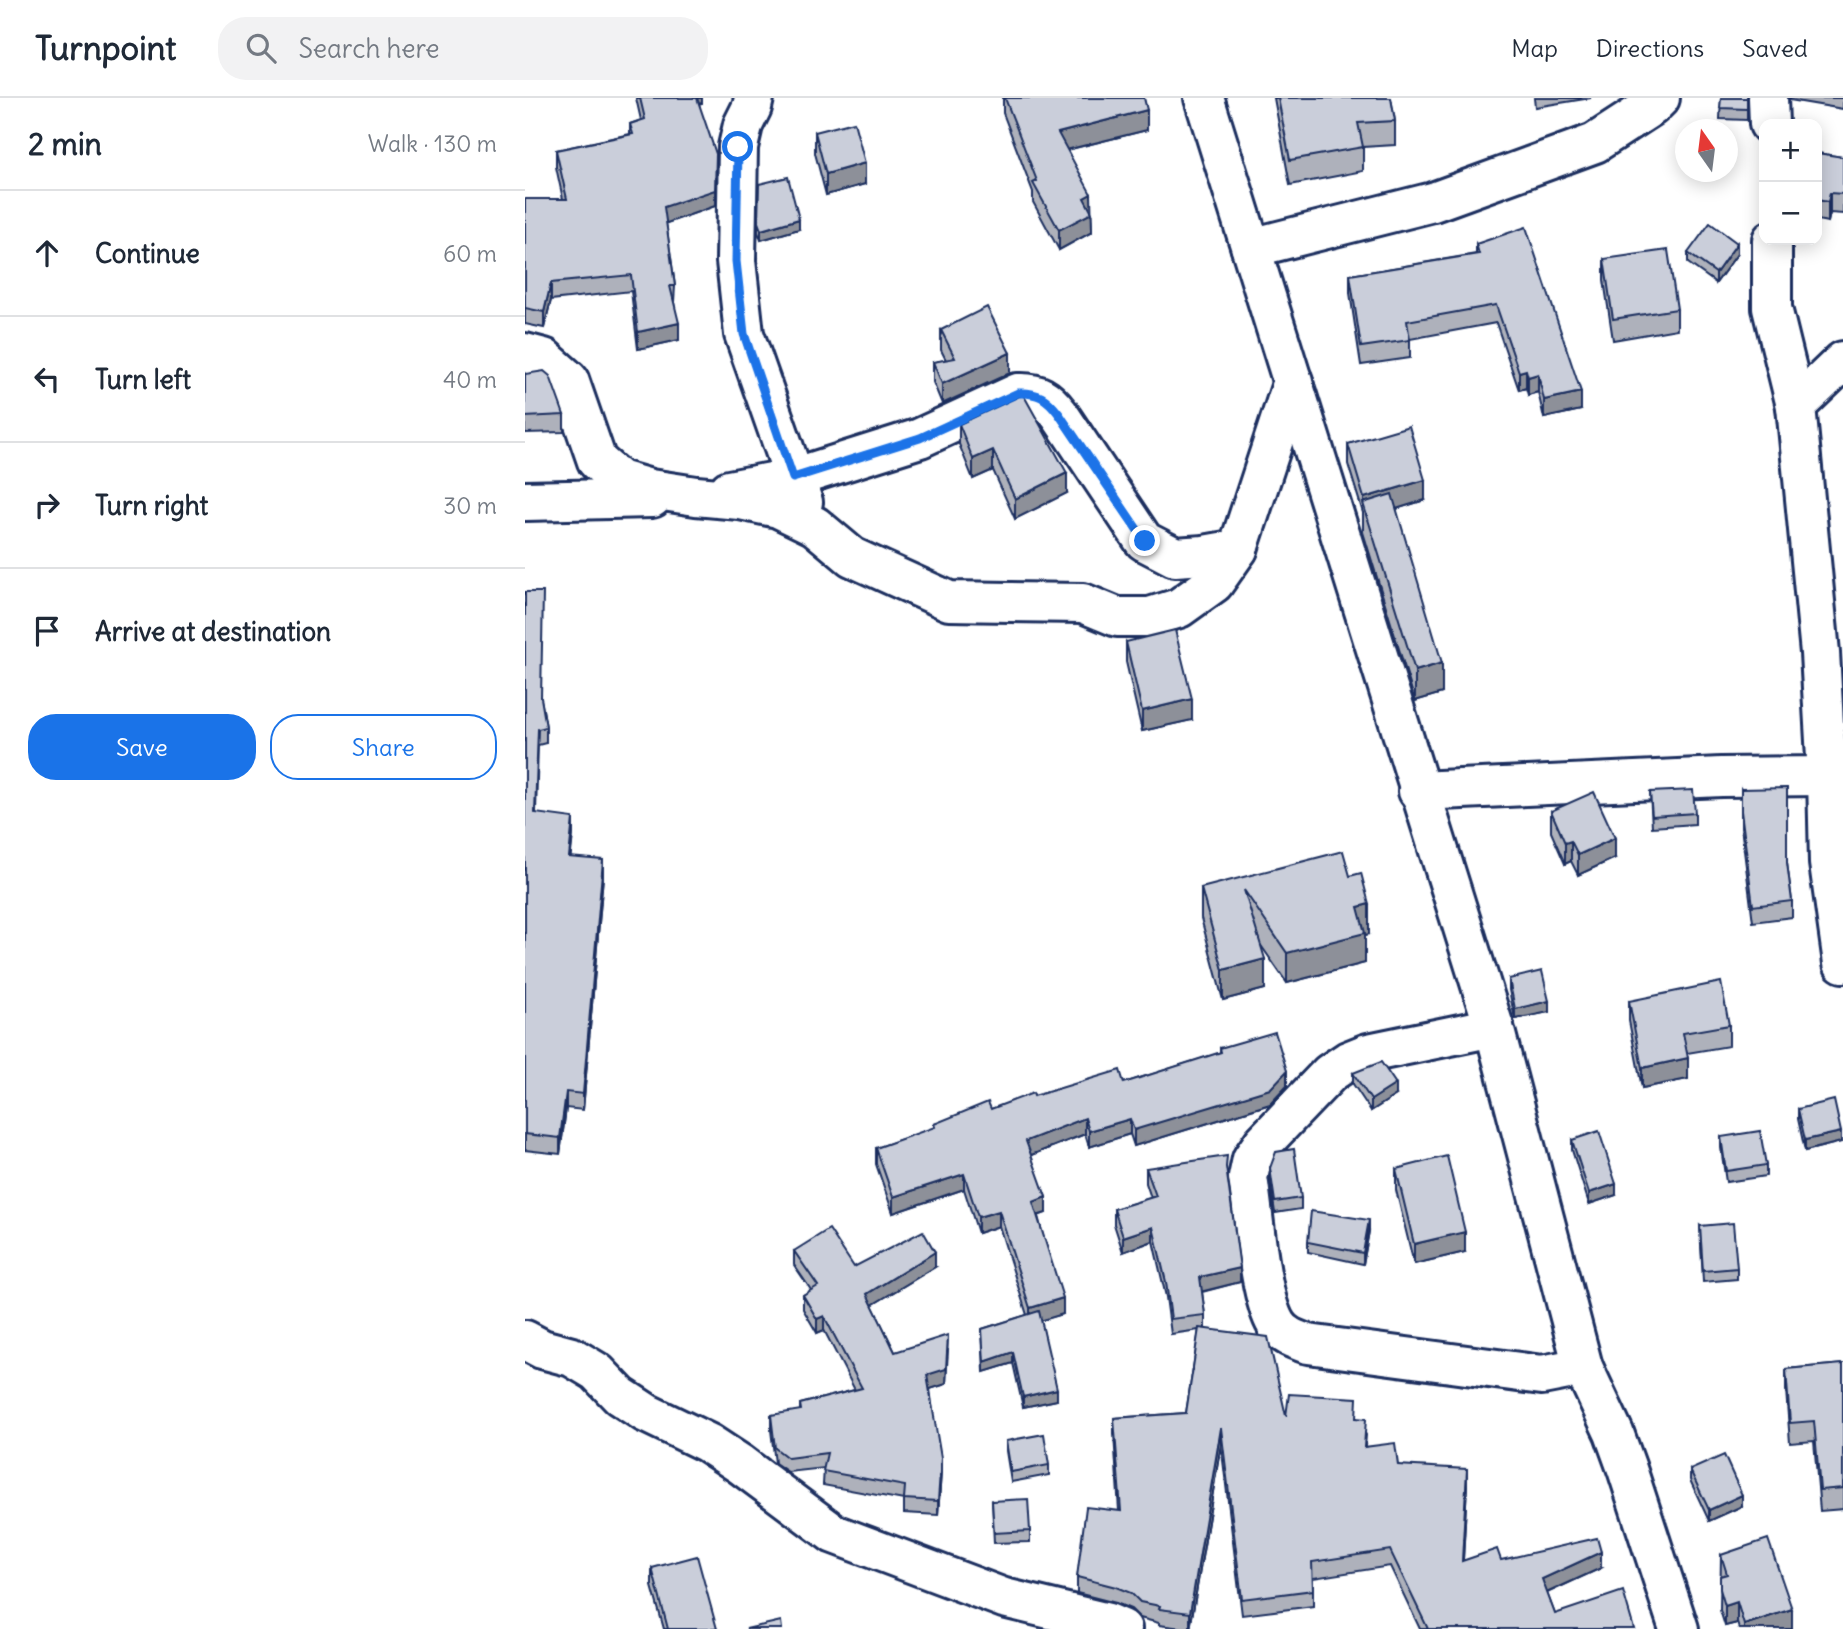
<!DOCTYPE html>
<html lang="en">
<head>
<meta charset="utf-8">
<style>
  :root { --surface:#fff; --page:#f2f2f3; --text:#1f2937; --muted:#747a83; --line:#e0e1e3; --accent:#1a73e8 }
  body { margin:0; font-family:Delius,sans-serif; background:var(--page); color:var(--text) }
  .controls { position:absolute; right:21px; top:21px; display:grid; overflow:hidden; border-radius:14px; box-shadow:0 4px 18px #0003 }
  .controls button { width:63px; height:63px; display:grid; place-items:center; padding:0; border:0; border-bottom:2px solid var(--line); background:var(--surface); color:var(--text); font:35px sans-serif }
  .compass { position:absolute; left:1150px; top:21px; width:63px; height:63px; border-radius:50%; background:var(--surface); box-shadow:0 4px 18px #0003; rotate:346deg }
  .stop { position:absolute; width:21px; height:21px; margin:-16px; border:5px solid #1a73e8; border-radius:50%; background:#fff }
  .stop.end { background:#1a73e8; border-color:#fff; box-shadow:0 2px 7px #0008 }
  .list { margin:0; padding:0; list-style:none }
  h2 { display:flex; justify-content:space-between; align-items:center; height:91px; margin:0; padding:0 28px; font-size:30px }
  h2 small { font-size:23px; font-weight:400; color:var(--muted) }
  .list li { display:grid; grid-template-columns:46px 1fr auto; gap:21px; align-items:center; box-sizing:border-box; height:126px; padding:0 28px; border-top:2px solid var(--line) }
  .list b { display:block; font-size:26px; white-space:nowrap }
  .list em { font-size:23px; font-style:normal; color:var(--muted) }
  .actions { display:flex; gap:14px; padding:21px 28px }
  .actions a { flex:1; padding:16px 0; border:2px solid var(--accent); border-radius:28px; text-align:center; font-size:24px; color:var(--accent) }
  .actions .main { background:var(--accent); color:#fff }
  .icon { flex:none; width:38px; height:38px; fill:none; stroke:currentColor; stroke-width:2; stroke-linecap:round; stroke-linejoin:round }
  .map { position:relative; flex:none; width:1318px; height:1531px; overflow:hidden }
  header { display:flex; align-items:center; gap:42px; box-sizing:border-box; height:98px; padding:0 35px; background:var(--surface); border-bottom:2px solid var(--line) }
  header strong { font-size:33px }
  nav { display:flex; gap:38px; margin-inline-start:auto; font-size:24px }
  .search { width:490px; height:63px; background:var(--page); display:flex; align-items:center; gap:18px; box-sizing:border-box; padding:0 24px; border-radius:28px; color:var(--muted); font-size:26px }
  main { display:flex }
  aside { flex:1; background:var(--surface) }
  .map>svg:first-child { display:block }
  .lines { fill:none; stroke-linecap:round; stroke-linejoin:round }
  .minor-casing { stroke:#1b2f5e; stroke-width:44 }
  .minor { stroke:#fff; stroke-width:38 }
  .wall { fill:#aeb1bb; stroke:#1b2f5e; stroke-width:2 }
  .shaded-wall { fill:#8d9099; stroke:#1b2f5e; stroke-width:2 }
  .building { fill:#caceda; stroke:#1b2f5e; stroke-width:2 }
  .route { stroke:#1a73e8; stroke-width:9 }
</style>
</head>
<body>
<header>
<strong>Turnpoint</strong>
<div class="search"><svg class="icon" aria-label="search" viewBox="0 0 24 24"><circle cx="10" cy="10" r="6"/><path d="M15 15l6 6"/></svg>Search here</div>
<nav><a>Map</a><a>Directions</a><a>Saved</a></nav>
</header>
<main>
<aside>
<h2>2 min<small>Walk · 130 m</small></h2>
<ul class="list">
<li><svg class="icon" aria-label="ahead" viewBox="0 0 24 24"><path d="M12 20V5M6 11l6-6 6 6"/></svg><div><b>Continue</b></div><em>60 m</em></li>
<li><svg class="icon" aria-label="left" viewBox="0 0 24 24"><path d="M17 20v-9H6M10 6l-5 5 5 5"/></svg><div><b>Turn left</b></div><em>40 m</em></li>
<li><svg class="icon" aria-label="right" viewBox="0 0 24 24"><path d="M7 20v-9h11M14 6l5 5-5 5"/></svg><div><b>Turn right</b></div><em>30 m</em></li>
<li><svg class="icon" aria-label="arrive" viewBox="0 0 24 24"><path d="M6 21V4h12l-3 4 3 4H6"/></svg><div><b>Arrive at destination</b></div></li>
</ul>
<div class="actions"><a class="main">Save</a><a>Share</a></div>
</aside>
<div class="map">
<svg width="1318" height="1531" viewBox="0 0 1318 1531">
  <rect width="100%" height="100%" fill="#fff"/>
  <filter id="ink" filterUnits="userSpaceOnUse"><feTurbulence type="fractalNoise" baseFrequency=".0143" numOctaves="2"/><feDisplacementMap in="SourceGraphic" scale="14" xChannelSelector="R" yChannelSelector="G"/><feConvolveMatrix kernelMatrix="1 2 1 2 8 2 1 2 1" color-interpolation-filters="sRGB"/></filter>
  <g filter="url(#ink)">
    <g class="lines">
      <defs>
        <g id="minor">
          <polyline points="229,0 227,9 218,27 213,49 211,163 219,236 278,404"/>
          <polyline points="679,0 969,929 1058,1269 1089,1335 1102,1371 1154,1531"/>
          <polyline points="1243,0 1244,26"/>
          <polyline points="1247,142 1247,210 1271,308 1295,555 1302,678 1304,765 1318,865"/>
          <polyline points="726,150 908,104 1070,45 1127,8 1135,0"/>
          <polyline points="0,255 19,260 44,282 72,363 94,382 125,391 171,398 215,402 253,410 290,428 327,459 424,503 558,505 592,519 625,519 654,510 689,485 713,451 768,283"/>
          <polyline points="1271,308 1318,263"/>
          <path d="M204 392 268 380 395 340 493 295C513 294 522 300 534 316L619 443 650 459 679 457 713 451"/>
          <polyline points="0,403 127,400"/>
          <polyline points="893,693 1196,679 1302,678 1318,675"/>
          <path d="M969 929 843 955 823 963 805 975 738 1045 727 1061 723 1080C729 1115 734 1198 751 1226 758 1238 771 1242 783 1246L1017 1277 1058 1269"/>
          <polyline points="0,1242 17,1251 47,1259 72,1274 95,1298 121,1315 183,1345 215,1366 309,1436 479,1500 583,1525 597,1531"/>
        </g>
      </defs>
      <use href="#minor" class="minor-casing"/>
      <use href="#minor" class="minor"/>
    </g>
    <g class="wall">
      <polygon points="111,0 177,0 177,5 174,5 190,108 141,125 150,188 149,204 154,242 113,251 106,193 26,202 19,230 0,226 0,101 38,101 31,69 31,52 105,36 105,26 116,22"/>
      <polygon points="478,0 619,0 622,32 542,52 566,112 567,134 534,152 508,104 508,94 478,15"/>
      <polygon points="749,0 866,0 870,23 870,47 838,49 838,73 765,87"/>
      <polygon points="1009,0 1066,0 1010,9"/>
      <polygon points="1196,0 1222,0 1222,22 1195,21"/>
      <polygon points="1264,0 1318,0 1318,11 1265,2"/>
      <polygon points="290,34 340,86 301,97 290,55"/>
      <polygon points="1292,55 1318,59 1318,116 1305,115 1303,124 1292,122"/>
      <polygon points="234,86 274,131 236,142 233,134"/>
      <polygon points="951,146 1056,312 1019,320 1013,294 1003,297 1001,290 994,292 971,225 885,241 885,260 836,267 825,195 825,177 951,156"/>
      <polygon points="1163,155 1212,156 1191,185 1163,165"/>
      <polygon points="1079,161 1152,211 1152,231 1088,242 1079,182"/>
      <polygon points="416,232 485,275 417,306 408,284 408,264 421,262 416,252"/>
      <polygon points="0,276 39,317 39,334 0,335"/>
      <polygon points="434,326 542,395 490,421 468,372 448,381 434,346"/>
      <polygon points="823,346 900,402 871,411 917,595 890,603 838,434 838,415 823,366"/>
      <polygon points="0,494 16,601 21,629 21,645 13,647 11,715 48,736 45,759 78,778 58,1012 41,1010 35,1056 0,1052"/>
      <polygon points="601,544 667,622 617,633 601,564"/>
      <polygon points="1216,691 1262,765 1267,803 1267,819 1228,824 1216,729"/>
      <polygon points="1125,694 1170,715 1170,726 1127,729"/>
      <polygon points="1026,713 1090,760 1053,777 1046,763 1040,766 1026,734"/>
      <polygon points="825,778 844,836 840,837 840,865 762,885 735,846 740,891 698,902 676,820 676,790"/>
      <polygon points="984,881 1024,914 990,921 984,892"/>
      <polygon points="1104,903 1204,927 1204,948 1162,955 1163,981 1117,990 1104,923"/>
      <polygon points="695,950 762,988 745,1006 609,1048 605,1036 564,1049 560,1036 506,1057 521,1115 513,1118 538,1216 516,1222 532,1302 498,1309 488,1265 459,1274 457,1231 502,1217 474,1128 453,1135 439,1091 368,1115 351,1066 351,1050 409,1030 409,1026 466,1011 509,998 599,985 695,955"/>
      <polygon points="828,975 871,997 846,1013 828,986"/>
      <polygon points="1273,1011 1316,1044 1280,1053 1273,1021"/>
      <polygon points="1196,1039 1241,1067 1241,1078 1201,1084 1196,1050"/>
      <polygon points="1047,1042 1091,1097 1064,1106 1047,1052"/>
      <polygon points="621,1070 702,1074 715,1184 677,1194 680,1217 680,1231 761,1318 832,1320 841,1337 840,1349 873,1367 942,1387 938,1462 976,1462 1076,1470 1022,1495 1030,1516 1109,1531 895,1531 865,1468 788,1480 788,1508 717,1517 696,1346 665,1531 634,1527 634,1525 615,1520 606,1511 591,1505 552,1495 552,1479 594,1413 589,1336 589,1320 661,1315 674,1232 646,1236 641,1199 628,1143 598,1154 589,1126 589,1111 626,1100 621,1085"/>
      <polygon points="745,1070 776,1100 776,1111 750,1115 745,1081"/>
      <polygon points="871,1071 940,1154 889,1166 871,1092"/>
      <polygon points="1175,1128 1212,1170 1212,1181 1178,1184"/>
      <polygon points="844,1133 838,1166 783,1154 783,1144"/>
      <polygon points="269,1153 329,1169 410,1169 347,1207 370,1254 423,1252 421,1286 405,1291 416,1374 413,1417 379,1415 379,1402 298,1387 299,1370 263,1374 250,1365 246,1332 246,1317 275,1313 275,1306 330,1292 299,1232 292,1235 278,1211 278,1197 286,1192 269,1167"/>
      <polygon points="1318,1266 1318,1411 1295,1413 1289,1343 1265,1345 1261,1292 1261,1271"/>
      <polygon points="481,1343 524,1367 524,1377 486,1384 481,1353"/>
      <polygon points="1165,1372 1217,1408 1184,1423 1165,1382"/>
      <polygon points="467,1403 505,1433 505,1444 469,1445"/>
      <polygon points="1196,1457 1267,1531 1214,1531 1212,1525 1200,1528 1195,1512"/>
      <polygon points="127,1470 192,1531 139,1531 127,1488"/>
    </g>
    <g class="shaded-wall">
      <polygon points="169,0 177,0 177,5 169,7"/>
      <polygon points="622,12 622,32 533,54 533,35"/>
      <polygon points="191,56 190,108 139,126 139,109"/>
      <polygon points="340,65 340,86 301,97 301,76"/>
      <polygon points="1305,95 1305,115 1303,124 1303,104"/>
      <polygon points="566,96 567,134 534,152 534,132 559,100"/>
      <polygon points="274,121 274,131 236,142 236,132"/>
      <polygon points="1212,145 1212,156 1191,185 1191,175"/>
      <polygon points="26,185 26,202 19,230 19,214"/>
      <polygon points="154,225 154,242 113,251 113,234"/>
      <polygon points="485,255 485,275 417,306 417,286"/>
      <polygon points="1001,272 1001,290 994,292 994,274"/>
      <polygon points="1013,276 1013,294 1003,297 1003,279"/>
      <polygon points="1056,294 1056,312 1019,320 1019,302"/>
      <polygon points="468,352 468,372 448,381 448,361"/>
      <polygon points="542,375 542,395 490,421 490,401"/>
      <polygon points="900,382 900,402 842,420 839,410 839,400"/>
      <polygon points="917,565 917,595 890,603 890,573"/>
      <polygon points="667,601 667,622 617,633 617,613"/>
      <polygon points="48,720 48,736 44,775 44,759"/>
      <polygon points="1090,740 1090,760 1053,777 1053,757"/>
      <polygon points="1046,743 1046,763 1040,766 1040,745"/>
      <polygon points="78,762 78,778 58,1012 58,996"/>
      <polygon points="844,806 844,836 840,837 840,865 762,885 762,855 833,809"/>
      <polygon points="740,861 740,891 698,902 698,872"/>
      <polygon points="1024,903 1024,914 990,921 990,911"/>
      <polygon points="1163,960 1163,981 1117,990 1117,970"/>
      <polygon points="762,973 762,988 745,1006 609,1048 609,1032"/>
      <polygon points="871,986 871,997 846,1013 846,1002"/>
      <polygon points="41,994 41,1010 35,1056 35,1040"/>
      <polygon points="560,1020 560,1036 501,1059 501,1043"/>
      <polygon points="605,1021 605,1036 564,1049 564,1033"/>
      <polygon points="1316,1034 1316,1044 1280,1053 1280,1042"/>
      <polygon points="439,1076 439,1091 368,1115 368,1099"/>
      <polygon points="1091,1086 1091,1097 1064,1106 1064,1095"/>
      <polygon points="521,1099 521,1115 508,1119 508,1104"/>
      <polygon points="474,1113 474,1128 453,1135 453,1119"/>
      <polygon points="844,1122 844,1133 838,1166 838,1155"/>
      <polygon points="628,1129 628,1143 598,1154 598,1139"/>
      <polygon points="940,1134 940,1154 889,1166 889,1146"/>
      <polygon points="410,1154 410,1169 342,1210 342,1196"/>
      <polygon points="715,1170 715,1184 675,1194 675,1179"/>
      <polygon points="538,1200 538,1216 505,1226 505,1210"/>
      <polygon points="299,1218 299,1232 292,1235 292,1221"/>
      <polygon points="423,1237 421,1286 402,1292 402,1277"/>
      <polygon points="488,1254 488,1265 459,1274 459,1264"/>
      <polygon points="532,1291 532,1302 498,1309 498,1299"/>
      <polygon points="696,1330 696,1346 665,1531 665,1515"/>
      <polygon points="416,1360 416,1374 413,1417 413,1403"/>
      <polygon points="942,1371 942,1387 937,1479 937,1463"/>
      <polygon points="1217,1397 1217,1408 1184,1423 1184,1412"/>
      <polygon points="1076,1454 1076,1470 1017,1497 1017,1481"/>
      <polygon points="1212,1504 1212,1525 1200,1528 1200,1508"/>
      <polygon points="1267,1511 1267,1531 1219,1531 1219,1527"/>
    </g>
    <g class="building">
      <polygon points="115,0 172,0 191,56 190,92 139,109 150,188 145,188 154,225 113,234 106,177 26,185 19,214 0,210 0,101 42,101 31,52 108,36 105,26 120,21"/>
      <polygon points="480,0 619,0 622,12 533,35 566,96 559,100 567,115 534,132 508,85 512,83"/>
      <polygon points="753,0 866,0 870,23 833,25 838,49 765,62"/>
      <polygon points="1196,0 1222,0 1222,11 1195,10"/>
      <polygon points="329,24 340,65 301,76 290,34"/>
      <polygon points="1292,55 1318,59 1318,96 1305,95 1303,104 1292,102"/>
      <polygon points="263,79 274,121 236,132 233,124 234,86"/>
      <polygon points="1185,125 1212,145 1191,175 1163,155"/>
      <polygon points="1001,129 1056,294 1019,302 1013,276 1003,279 1001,272 994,274 971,207 882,223 885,242 836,249 825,177 954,156 951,146"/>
      <polygon points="1143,152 1152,211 1088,221 1079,161"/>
      <polygon points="462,209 485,255 417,286 408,264 430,260 416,232"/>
      <polygon points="19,273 25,278 39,317 0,319 0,276"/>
      <polygon points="498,296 542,375 490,401 468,352 448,361 434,326"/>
      <polygon points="884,328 900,382 839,400 823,346"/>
      <polygon points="867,396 917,565 890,573 838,405"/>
      <polygon points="0,494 18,494 16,600 21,629 13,631 10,715 48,720 44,759 78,762 58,996 41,994 35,1040 0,1036"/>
      <polygon points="650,532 667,601 617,613 601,544"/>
      <polygon points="1262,690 1262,765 1267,803 1228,808 1216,713 1216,691"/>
      <polygon points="1168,692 1170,715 1127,718 1125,694"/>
      <polygon points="1069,694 1090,740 1053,757 1046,743 1040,745 1026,713"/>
      <polygon points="818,753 825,778 836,775 844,806 833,809 840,835 762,855 719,792 740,861 698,872 676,790"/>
      <polygon points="1017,873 1024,903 990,911 984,881"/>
      <polygon points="1196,884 1204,927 1158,935 1163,960 1117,970 1104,903"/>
      <polygon points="750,934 762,973 745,991 609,1032 605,1021 564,1033 560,1020 501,1043 521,1099 508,1104 538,1200 505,1210 474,1113 453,1119 439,1076 368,1099 351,1050 410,1029 409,1026 463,1004 466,1011 508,995 509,998 595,972 599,985 696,954 695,950"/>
      <polygon points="856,964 871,986 846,1002 828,975"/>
      <polygon points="1309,1002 1316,1034 1280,1042 1273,1011"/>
      <polygon points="1074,1033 1091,1086 1064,1095 1047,1042"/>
      <polygon points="1235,1033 1241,1067 1201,1073 1196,1039"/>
      <polygon points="769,1051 776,1100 750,1104 745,1070 751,1054"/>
      <polygon points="702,1058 701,1069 715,1170 675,1179 680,1217 646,1221 641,1184 628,1129 598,1139 589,1111 631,1098 621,1070"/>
      <polygon points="922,1058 940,1134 889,1146 871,1071"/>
      <polygon points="786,1113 844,1122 838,1155 783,1144"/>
      <polygon points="1208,1125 1212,1170 1178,1173 1175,1128"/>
      <polygon points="304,1131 329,1169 398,1133 410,1154 342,1196 370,1254 423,1237 421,1271 402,1277 416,1360 413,1403 379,1401 380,1388 298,1373 302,1355 263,1360 250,1350 246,1317 276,1312 275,1306 337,1290 299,1218 292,1221 278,1197 293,1188 269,1153"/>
      <polygon points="514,1213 532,1291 498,1299 488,1254 459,1264 457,1231"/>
      <polygon points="674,1230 743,1239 761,1318 764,1296 832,1300 831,1320 841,1321 839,1349 870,1345 873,1367 942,1371 937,1463 972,1451 976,1462 1072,1440 1076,1454 1017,1481 1030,1516 1098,1493 1109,1531 903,1531 865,1452 787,1464 788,1492 717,1501 696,1330 665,1515 634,1511 635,1508 615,1504 606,1495 591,1489 552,1479 561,1409 596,1413 589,1320 661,1315"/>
      <polygon points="1318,1266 1318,1390 1295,1392 1289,1323 1265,1325 1261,1271"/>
      <polygon points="519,1336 524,1367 486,1374 481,1343"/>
      <polygon points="1199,1357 1217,1397 1184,1412 1165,1372"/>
      <polygon points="503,1401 505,1433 469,1435 467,1403"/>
      <polygon points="1243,1441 1267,1511 1219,1527 1212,1504 1200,1508 1195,1491 1195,1478 1202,1476 1196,1457"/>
      <polygon points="172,1458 192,1531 143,1531 127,1470"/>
      <polygon points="256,1523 257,1531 221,1531"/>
    </g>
  </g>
  <g class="lines" filter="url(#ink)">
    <path class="route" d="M213 49 211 163 219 236 268 380 395 340 493 295C513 294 522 300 534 316L620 443"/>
  </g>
</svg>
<div class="controls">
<button>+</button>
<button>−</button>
</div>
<svg class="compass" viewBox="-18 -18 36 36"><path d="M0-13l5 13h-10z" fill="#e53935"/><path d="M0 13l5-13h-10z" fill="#747a83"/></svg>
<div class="stop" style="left:213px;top:49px"></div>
<div class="stop end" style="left:620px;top:443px"></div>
</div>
</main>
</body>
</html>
